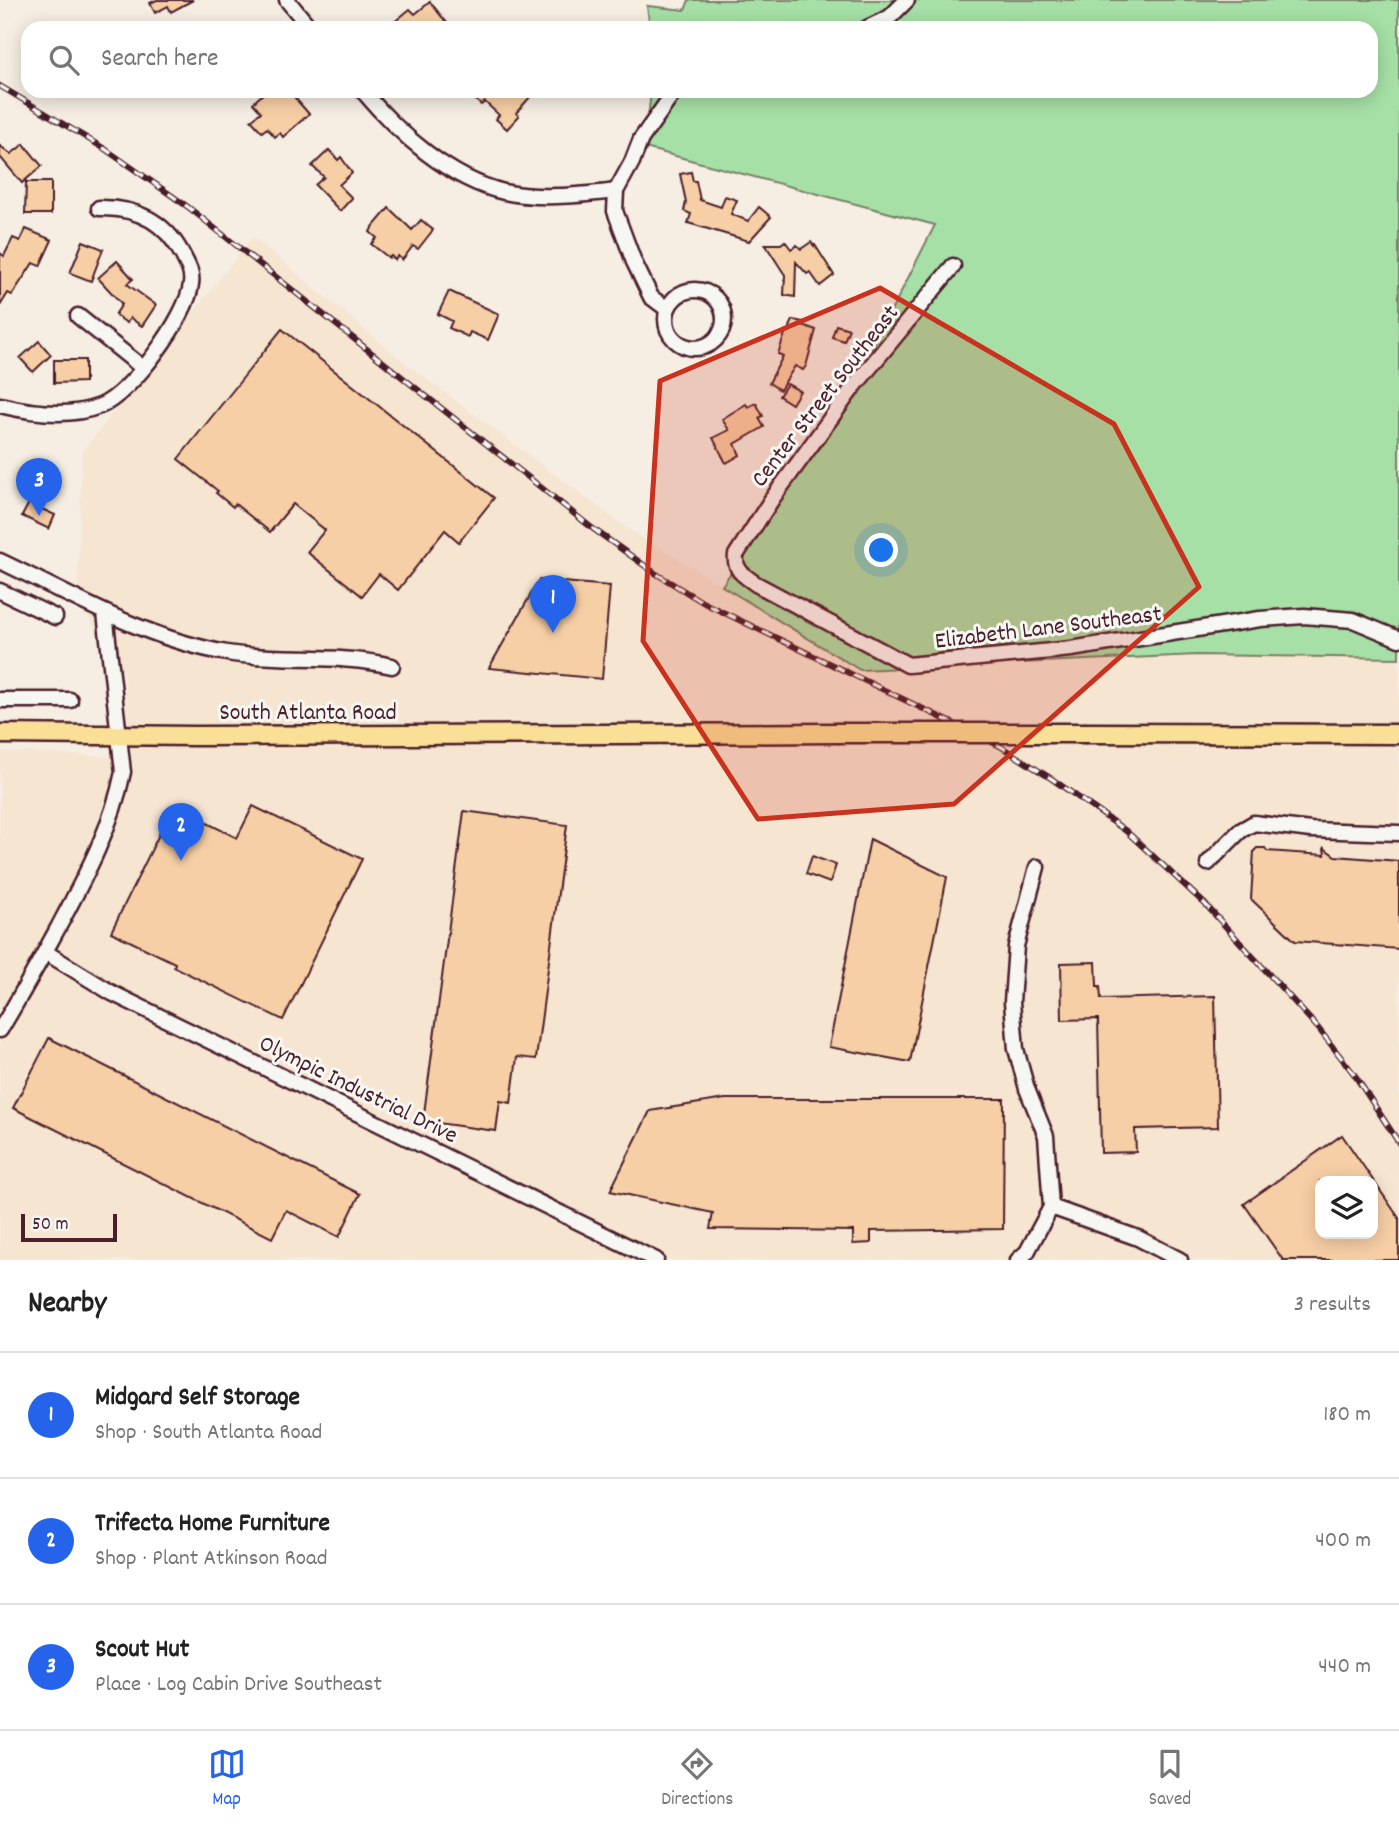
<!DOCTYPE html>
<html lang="en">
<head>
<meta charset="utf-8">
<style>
  :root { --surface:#fff; --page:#f6f6f6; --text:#222; --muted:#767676; --line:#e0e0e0; --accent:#2563eb }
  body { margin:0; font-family:Dekko,sans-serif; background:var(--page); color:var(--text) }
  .controls { position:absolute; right:21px; bottom:21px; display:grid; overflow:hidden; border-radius:14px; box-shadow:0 4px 18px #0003 }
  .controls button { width:63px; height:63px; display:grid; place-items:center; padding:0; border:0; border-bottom:2px solid var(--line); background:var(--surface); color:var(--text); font:35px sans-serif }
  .scale { position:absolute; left:21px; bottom:18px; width:96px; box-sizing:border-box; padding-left:7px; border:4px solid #4a1f2b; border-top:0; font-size:19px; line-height:24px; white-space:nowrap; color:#4a1f2b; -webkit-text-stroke:5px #f6f6f2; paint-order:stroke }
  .you { position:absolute; left:882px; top:551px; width:24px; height:24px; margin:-18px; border:5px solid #fff; border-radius:50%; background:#1a73e8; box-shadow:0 0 0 10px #1a73e833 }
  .badge { display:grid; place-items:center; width:46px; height:46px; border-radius:50%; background:var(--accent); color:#fff; font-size:23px; font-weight:700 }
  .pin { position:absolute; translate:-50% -58px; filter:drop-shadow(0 2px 4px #0008) }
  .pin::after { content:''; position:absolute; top:37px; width:24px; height:21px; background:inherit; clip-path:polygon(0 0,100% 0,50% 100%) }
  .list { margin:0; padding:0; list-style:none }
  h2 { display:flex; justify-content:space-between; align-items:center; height:91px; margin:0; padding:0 28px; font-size:30px }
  h2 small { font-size:23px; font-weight:400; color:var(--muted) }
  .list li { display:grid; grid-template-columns:46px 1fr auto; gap:21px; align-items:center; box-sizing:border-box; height:126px; padding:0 28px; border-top:2px solid var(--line) }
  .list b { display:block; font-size:26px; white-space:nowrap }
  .list p { margin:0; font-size:23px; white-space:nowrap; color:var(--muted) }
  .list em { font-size:23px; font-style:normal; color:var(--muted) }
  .icon { flex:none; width:38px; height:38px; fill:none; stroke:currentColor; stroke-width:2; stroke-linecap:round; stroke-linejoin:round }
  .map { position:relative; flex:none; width:1399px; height:1260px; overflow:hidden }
  .search { position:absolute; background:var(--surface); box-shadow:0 4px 18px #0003; left:21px; right:21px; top:21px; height:77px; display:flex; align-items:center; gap:18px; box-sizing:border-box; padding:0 24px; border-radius:21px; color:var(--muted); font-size:26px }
  .sheet { height:469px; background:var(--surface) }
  nav { display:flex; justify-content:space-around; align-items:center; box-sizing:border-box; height:98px; border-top:2px solid var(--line); background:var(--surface); font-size:19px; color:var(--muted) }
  nav a { display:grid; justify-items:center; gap:4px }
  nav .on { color:var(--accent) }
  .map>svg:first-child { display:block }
  .built { fill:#f6e5d1; fill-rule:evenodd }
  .green { fill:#a6e0a6; stroke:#788068; stroke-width:2 }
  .building { fill:#f7cfa6; stroke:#4a1f2b; stroke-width:2; fill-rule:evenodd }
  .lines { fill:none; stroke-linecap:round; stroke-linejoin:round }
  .minor-casing { stroke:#4a1f2b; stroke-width:19 }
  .major-casing { stroke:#4a1f2b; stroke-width:23 }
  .minor { stroke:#f6f6f2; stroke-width:14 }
  .major { stroke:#fadf96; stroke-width:18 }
  .rail-casing { stroke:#4a1f2b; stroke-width:6 }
  .rail { stroke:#f6f6f2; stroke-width:3.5; stroke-dasharray:10; stroke-linecap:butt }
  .major-bridge-casing { stroke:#4a1f2b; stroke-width:23; stroke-linecap:butt }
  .major-bridge { stroke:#fadf96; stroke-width:18 }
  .marked { fill:#c8321e; fill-opacity:0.2; stroke:#c8321e; stroke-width:5; stroke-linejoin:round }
  .labels { text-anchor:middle; stroke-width:6; stroke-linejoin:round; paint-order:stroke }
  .street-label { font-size:24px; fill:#4a1f2b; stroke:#f6f6f2 }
</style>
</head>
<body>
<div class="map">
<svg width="1399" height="1260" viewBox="0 0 1399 1260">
  <rect width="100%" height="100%" fill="#f6eee3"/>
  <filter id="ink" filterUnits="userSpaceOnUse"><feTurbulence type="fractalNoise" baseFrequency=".0143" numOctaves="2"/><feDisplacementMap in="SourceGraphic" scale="14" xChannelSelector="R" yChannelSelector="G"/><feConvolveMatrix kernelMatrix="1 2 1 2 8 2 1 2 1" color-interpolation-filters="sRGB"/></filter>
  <g filter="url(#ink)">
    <path class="built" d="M253 237 404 362 621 524 860 670 1197 655 1399 658V1260H0V751L130 758 124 674 77 600 82 452ZM1320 1181H1373V1234H1320Z"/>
    <polygon class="green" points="689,0 1399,0 1399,658 1197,655 860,670 722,586 852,388 935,225 645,148 651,91 1371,91 1371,28 650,28 647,6 685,10"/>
    <g class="building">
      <polygon points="157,0 193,0 171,12 168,6 155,13 150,3"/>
      <polygon points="430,2 451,28 387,28 410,9 415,14"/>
      <polygon points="266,91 289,91 309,114 283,137 280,133 275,137 267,128 262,132 251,120 261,112 253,103"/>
      <polygon points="466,91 526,91 531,96 516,113 519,116 507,129 496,119 499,115 485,102 481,105"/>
      <polygon points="24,144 42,166 22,183 0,157 0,146 11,154"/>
      <polygon points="329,150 338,160 341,157 352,173 339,185 352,198 340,211 315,185 324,177 312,166"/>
      <polygon points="691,172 693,181 696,181 700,200 721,207 725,196 737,200 731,214 748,221 759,207 771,217 749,241 688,223 691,214 684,211 686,202 680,174"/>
      <polygon points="26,182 51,182 51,214 25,214"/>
      <polygon points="389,208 412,230 421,220 433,230 418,249 413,246 402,260 398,256 395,260 391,256 389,258 371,244 377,238 370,232 372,228"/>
      <polygon points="26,229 52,240 40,266 33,263 12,295 8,293 0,306 0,253 4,256 13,238 20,241"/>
      <polygon points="83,241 103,249 91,281 70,273"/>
      <polygon points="785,241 791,249 797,245 801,249 811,242 814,246 815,245 834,275 820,286 810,272 807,274 796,262 795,297 784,295 785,275 765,244 781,244"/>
      <polygon points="117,261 133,279 127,284 156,305 142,326 130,318 127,323 115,315 122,304 98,278"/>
      <polygon points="449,291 499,314 488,340 470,332 468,337 449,328 452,321 438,314"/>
      <polygon points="793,320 803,322 802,325 816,330 806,366 803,370 795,366 780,390 769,383 783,356 778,354 786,331 788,332"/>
      <polygon points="836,325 849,329 844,341 832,337"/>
      <polygon points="282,329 494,498 459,542 445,530 398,590 379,574 362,596 307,552 325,530 293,504 270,532 235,504 233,507 216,493 218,491 178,459"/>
      <polygon points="39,341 51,355 33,372 20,358"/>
      <polygon points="54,360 85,360 85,382 54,383"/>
      <polygon points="787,384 800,391 792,404 779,396"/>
      <polygon points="756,403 763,416 759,418 764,427 735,444 740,455 726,463 713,438 729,430 722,419 746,404 748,407"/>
      <polygon points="29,503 55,515 49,529 22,516"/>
      <polygon points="539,580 610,586 602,679 489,668"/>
      <polygon points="173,806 237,838 253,806 362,859 283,1020 174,967 175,963 111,932"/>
      <polygon points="464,811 567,825 536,1059 517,1057 511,1103 500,1101 496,1131 423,1121"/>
      <polygon points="870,839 947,877 910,1062 829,1047"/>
      <polygon points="1257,848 1265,848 1267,851 1325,855 1324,848 1335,856 1399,861 1399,949 1295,941 1251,899 1254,851"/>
      <polygon points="812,856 836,865 830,883 806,874"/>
      <polygon points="1096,962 1097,986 1100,986 1101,999 1215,996 1218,1127 1135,1129 1136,1152 1101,1153 1098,1019 1062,1020 1061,963"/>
      <polygon points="49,1038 360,1194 339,1237 286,1210 272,1238 13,1108"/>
      <polygon points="725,1099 1004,1099 1003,1229 871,1231 871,1243 853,1244 853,1231 710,1229 713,1213 610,1191 650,1111"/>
      <path d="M1342 1135 1399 1218V1260H1283L1244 1204ZM1320 1181H1373V1234H1320Z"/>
    </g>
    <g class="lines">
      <defs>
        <g id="minor">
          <polyline points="287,0 310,28"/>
          <polyline points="867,28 890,17 907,0"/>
          <path d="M363 91C398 133 449 179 504 192 541 200 580 195 616 191"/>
          <path d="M953 266 852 389 772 499 736 555C734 571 745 576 756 584L908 665 1071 649 1260 619 1304 616 1353 620 1399 639"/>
          <circle cx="695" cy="319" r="29"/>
          <polyline points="667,309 651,297 634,262 615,211 616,191 632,162 641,139 675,91"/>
          <polyline points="78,316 143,368"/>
          <path d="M0 405C32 413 69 418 100 406 130 395 188 316 191 284 193 273 187 264 182 254 165 221 135 207 99 208"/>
          <path d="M0 561C74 596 145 639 227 653 281 662 337 653 392 666"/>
          <polyline points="0,591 55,617"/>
          <polyline points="0,700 70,700"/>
          <polyline points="1208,863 1240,831 1254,823 1311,830 1399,833"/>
          <polyline points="45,952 112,993 656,1260"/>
          <path d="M0 1030C21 996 40 961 59 926 85 877 112 827 123 772L105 613"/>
          <polyline points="1051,1207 1138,1238 1180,1260"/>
          <polyline points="1018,1260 1027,1252 1051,1207 1046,1136 1027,1089 1016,1049 1012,1002 1016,946 1037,867"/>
        </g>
        <g id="major">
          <polyline points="1086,733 1399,734"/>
          <polyline points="0,734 195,736 837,733"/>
        </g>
      </defs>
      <use href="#minor" class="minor-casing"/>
      <use href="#major" class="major-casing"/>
      <use href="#minor" class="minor"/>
      <use href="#major" class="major"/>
      <defs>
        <polyline id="rail" points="0,86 105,149 188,207 592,528 655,573 704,603 1000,746 1052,779 1126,831 1205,904 1318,1028 1354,1074 1399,1143"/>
      </defs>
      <use href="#rail" class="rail-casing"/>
      <use href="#rail" class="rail"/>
      <defs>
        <polyline id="major-bridge" points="837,733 1086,733"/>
      </defs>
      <use href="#major-bridge" class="major-bridge-casing"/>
      <use href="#major-bridge" class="major-bridge"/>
    </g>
  </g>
  <path class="marked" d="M880 288 1114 424 1199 587 954 804 758 819 643 641 660 381Z"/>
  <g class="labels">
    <g class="street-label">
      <text transform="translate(824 395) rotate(-52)" y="8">Center Street Southeast</text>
      <text transform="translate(1048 626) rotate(-7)" y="8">Elizabeth Lane Southeast</text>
      <text x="308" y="719">South Atlanta Road</text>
      <text transform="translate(359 1088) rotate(26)" y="8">Olympic Industrial Drive</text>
    </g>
  </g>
</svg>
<div class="controls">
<button><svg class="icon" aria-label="layers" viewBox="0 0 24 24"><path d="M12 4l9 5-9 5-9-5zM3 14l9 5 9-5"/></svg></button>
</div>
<div class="scale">50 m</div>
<div class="you"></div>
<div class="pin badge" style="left:553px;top:633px">1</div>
<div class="pin badge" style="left:181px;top:861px">2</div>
<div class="pin badge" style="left:39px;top:516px">3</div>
<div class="search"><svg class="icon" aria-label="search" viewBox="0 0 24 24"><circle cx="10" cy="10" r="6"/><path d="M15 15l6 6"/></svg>Search here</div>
</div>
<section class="sheet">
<h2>Nearby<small>3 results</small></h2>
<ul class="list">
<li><span class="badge">1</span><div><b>Midgard Self Storage</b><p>Shop · South Atlanta Road</p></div><em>180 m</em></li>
<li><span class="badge">2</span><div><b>Trifecta Home Furniture</b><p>Shop · Plant Atkinson Road</p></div><em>400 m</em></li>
<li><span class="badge">3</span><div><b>Scout Hut</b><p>Place · Log Cabin Drive Southeast</p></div><em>440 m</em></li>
</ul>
</section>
<nav>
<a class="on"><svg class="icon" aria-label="map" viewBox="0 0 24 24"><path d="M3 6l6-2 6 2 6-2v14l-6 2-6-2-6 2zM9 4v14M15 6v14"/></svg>Map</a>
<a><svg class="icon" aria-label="directions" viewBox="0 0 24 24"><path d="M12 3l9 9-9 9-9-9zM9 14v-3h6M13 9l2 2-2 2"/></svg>Directions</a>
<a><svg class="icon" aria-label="saved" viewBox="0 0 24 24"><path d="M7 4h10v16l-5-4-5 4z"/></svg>Saved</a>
</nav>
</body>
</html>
